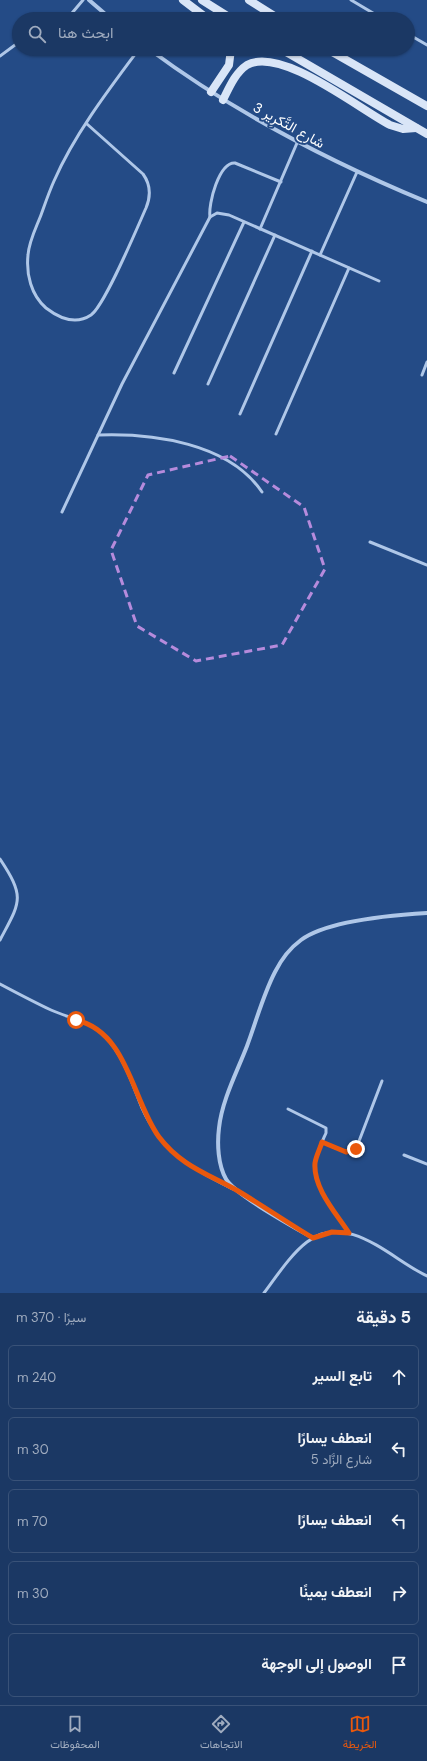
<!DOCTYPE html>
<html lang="ar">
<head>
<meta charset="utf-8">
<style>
  :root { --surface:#1b3864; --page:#243f6a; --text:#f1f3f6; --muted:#a0acbf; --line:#395278; --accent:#ea580c }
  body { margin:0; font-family:"DM Sans",Vazirmatn,sans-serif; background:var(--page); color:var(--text); direction:rtl }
  .stop { position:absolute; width:12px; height:12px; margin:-9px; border:3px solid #ea580c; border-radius:50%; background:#fff }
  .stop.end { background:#ea580c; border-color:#fff; box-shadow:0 1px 4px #0008 }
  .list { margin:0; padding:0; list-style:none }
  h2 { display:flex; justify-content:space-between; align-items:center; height:52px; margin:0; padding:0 16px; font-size:17px }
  h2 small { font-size:13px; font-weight:400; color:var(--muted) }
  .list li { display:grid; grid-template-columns:26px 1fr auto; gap:12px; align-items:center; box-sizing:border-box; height:64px; margin:0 8px 8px; padding:0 8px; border:1px solid var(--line); border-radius:6px }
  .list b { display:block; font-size:15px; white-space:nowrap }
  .list p { margin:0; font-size:13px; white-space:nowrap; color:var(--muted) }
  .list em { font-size:13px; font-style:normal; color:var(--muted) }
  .icon { flex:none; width:22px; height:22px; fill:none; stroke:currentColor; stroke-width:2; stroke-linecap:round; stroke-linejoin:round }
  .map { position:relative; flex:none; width:427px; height:1293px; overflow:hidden; direction:ltr }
  .search { position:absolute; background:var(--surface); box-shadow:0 1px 3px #0004; left:12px; right:12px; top:12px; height:44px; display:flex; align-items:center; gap:10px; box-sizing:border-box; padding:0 14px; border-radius:22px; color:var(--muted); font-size:15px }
  .sheet { height:412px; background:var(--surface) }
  nav { display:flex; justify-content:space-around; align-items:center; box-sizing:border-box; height:56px; border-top:1px solid var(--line); background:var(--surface); font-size:11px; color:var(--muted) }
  nav a { display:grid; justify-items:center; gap:2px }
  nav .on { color:var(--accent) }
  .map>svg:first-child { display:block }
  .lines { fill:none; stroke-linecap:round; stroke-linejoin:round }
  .service { stroke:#afc7e8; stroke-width:3 }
  .minor { stroke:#afc7e8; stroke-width:4 }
  .secondary { stroke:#d9e5f7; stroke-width:8 }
  .route { stroke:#ea580c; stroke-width:5 }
  .marked { fill:none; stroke:#b68bdc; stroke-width:3; stroke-dasharray:8 5; stroke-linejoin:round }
  .labels { text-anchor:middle; stroke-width:4; stroke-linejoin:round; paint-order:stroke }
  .street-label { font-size:14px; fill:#fff; stroke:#244b86 }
</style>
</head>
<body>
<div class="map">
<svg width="427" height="1293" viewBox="0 0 427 1293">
  <rect width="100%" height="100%" fill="#244b86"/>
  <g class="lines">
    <g class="service">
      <polyline points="351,0 383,19"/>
      <polyline points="67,19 83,0"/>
      <polyline points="408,34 427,45"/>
      <polyline points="0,56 19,42"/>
      <path d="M87 124 143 174C151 185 151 196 146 208 137 228 105 305 91 315 76 325 59 318 46 308 31 295 26 274 28 255 29 241 36 228 41 215 45 204 49 192 54 181 74 135 109 89 139 49"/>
      <path d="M210 217C208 204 219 162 235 163L281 182"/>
      <polyline points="260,229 297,143"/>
      <polyline points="320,255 357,172"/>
      <polyline points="174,373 244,222"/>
      <polyline points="422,375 427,362"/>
      <polyline points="208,384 275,235"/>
      <polyline points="240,414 312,251"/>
      <polyline points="276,434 349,268"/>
      <path d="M98 435C153 433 229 443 262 492"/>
      <polyline points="62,512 122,384 210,217 217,213 229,215 379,281"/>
      <polyline points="370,542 427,565"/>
      <path d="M0 859C26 898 20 902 0 940"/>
      <path d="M0 984C17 993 34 1002 51 1010 69 1018 91 1022 105 1036 124 1057 132 1083 142 1108 162 1153 192 1168 233 1189"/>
      <path d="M288 1109 326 1128V1133C322 1142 316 1154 315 1165 314 1189 336 1214 349 1233"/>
      <path d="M322 1142C332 1146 347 1156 356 1149L382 1081"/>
      <polyline points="404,1155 427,1164"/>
      <path d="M264 1293C276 1277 291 1254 307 1242 348 1211 391 1259 427 1276"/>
    </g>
    <g class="minor">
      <polyline points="89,0 111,19"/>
      <path d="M149 49C235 113 328 161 427 202"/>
      <path d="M313 1238C294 1227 235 1195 226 1179 218 1165 217 1144 219 1128 222 1100 237 1072 247 1046 256 1022 263 995 275 972 281 960 290 948 301 940 328 920 394 915 427 913"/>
    </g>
    <g class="secondary">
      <polyline points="183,0 208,19"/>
      <polyline points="202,0 232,19"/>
      <polyline points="249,0 279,19"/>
      <polyline points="281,49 427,134"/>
      <polyline points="327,49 427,106"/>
      <polyline points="211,92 229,65 231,49"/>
      <path d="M223 100C229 88 235 73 247 65 281 46 359 109 390 125L403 129 416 128"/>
    </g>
  </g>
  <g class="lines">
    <path class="route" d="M76 1020C128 1032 132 1100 159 1137 181 1166 208 1174 238 1191 263 1206 288 1223 313 1238L332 1232 349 1233C336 1213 313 1188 315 1163 316 1156 320 1149 322 1142L346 1152 356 1149"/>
  </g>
  <path class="marked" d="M230 456 304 507 325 569 282 645 196 661 137 626 111 550 148 475Z"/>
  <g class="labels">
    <g class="street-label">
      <text transform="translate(289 125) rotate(29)" y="5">شارع التَّكرِير 3</text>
    </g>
  </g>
</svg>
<div class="stop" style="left:76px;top:1020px"></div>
<div class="stop end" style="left:356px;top:1149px"></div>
<div class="search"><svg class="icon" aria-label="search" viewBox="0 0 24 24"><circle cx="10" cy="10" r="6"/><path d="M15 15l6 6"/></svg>ابحث هنا</div>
</div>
<section class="sheet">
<h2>5 دقيقة<small>سيرًا · 370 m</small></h2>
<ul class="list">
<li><svg class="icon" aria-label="ahead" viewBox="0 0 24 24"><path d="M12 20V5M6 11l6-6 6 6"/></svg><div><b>تابع السير</b></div><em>240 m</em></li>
<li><svg class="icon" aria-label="left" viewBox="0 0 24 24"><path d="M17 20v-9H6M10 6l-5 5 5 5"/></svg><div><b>انعطف يسارًا</b><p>شارع الزَّاد 5</p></div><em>30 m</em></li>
<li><svg class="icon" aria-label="left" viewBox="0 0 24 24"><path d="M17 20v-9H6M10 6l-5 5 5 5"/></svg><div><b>انعطف يسارًا</b></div><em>70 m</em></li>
<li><svg class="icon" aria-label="right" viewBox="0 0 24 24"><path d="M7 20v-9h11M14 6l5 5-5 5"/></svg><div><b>انعطف يمينًا</b></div><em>30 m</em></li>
<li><svg class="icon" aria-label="arrive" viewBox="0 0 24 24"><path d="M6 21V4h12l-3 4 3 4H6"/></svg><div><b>الوصول إلى الوجهة</b></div></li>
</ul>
</section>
<nav>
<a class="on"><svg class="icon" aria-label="map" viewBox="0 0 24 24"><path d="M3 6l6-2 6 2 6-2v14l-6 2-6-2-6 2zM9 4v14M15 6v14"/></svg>الخريطة</a>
<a><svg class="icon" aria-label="directions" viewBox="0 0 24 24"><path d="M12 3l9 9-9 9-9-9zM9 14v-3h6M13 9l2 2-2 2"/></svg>الاتجاهات</a>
<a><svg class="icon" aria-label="saved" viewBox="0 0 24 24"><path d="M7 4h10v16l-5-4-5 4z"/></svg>المحفوظات</a>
</nav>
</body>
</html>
